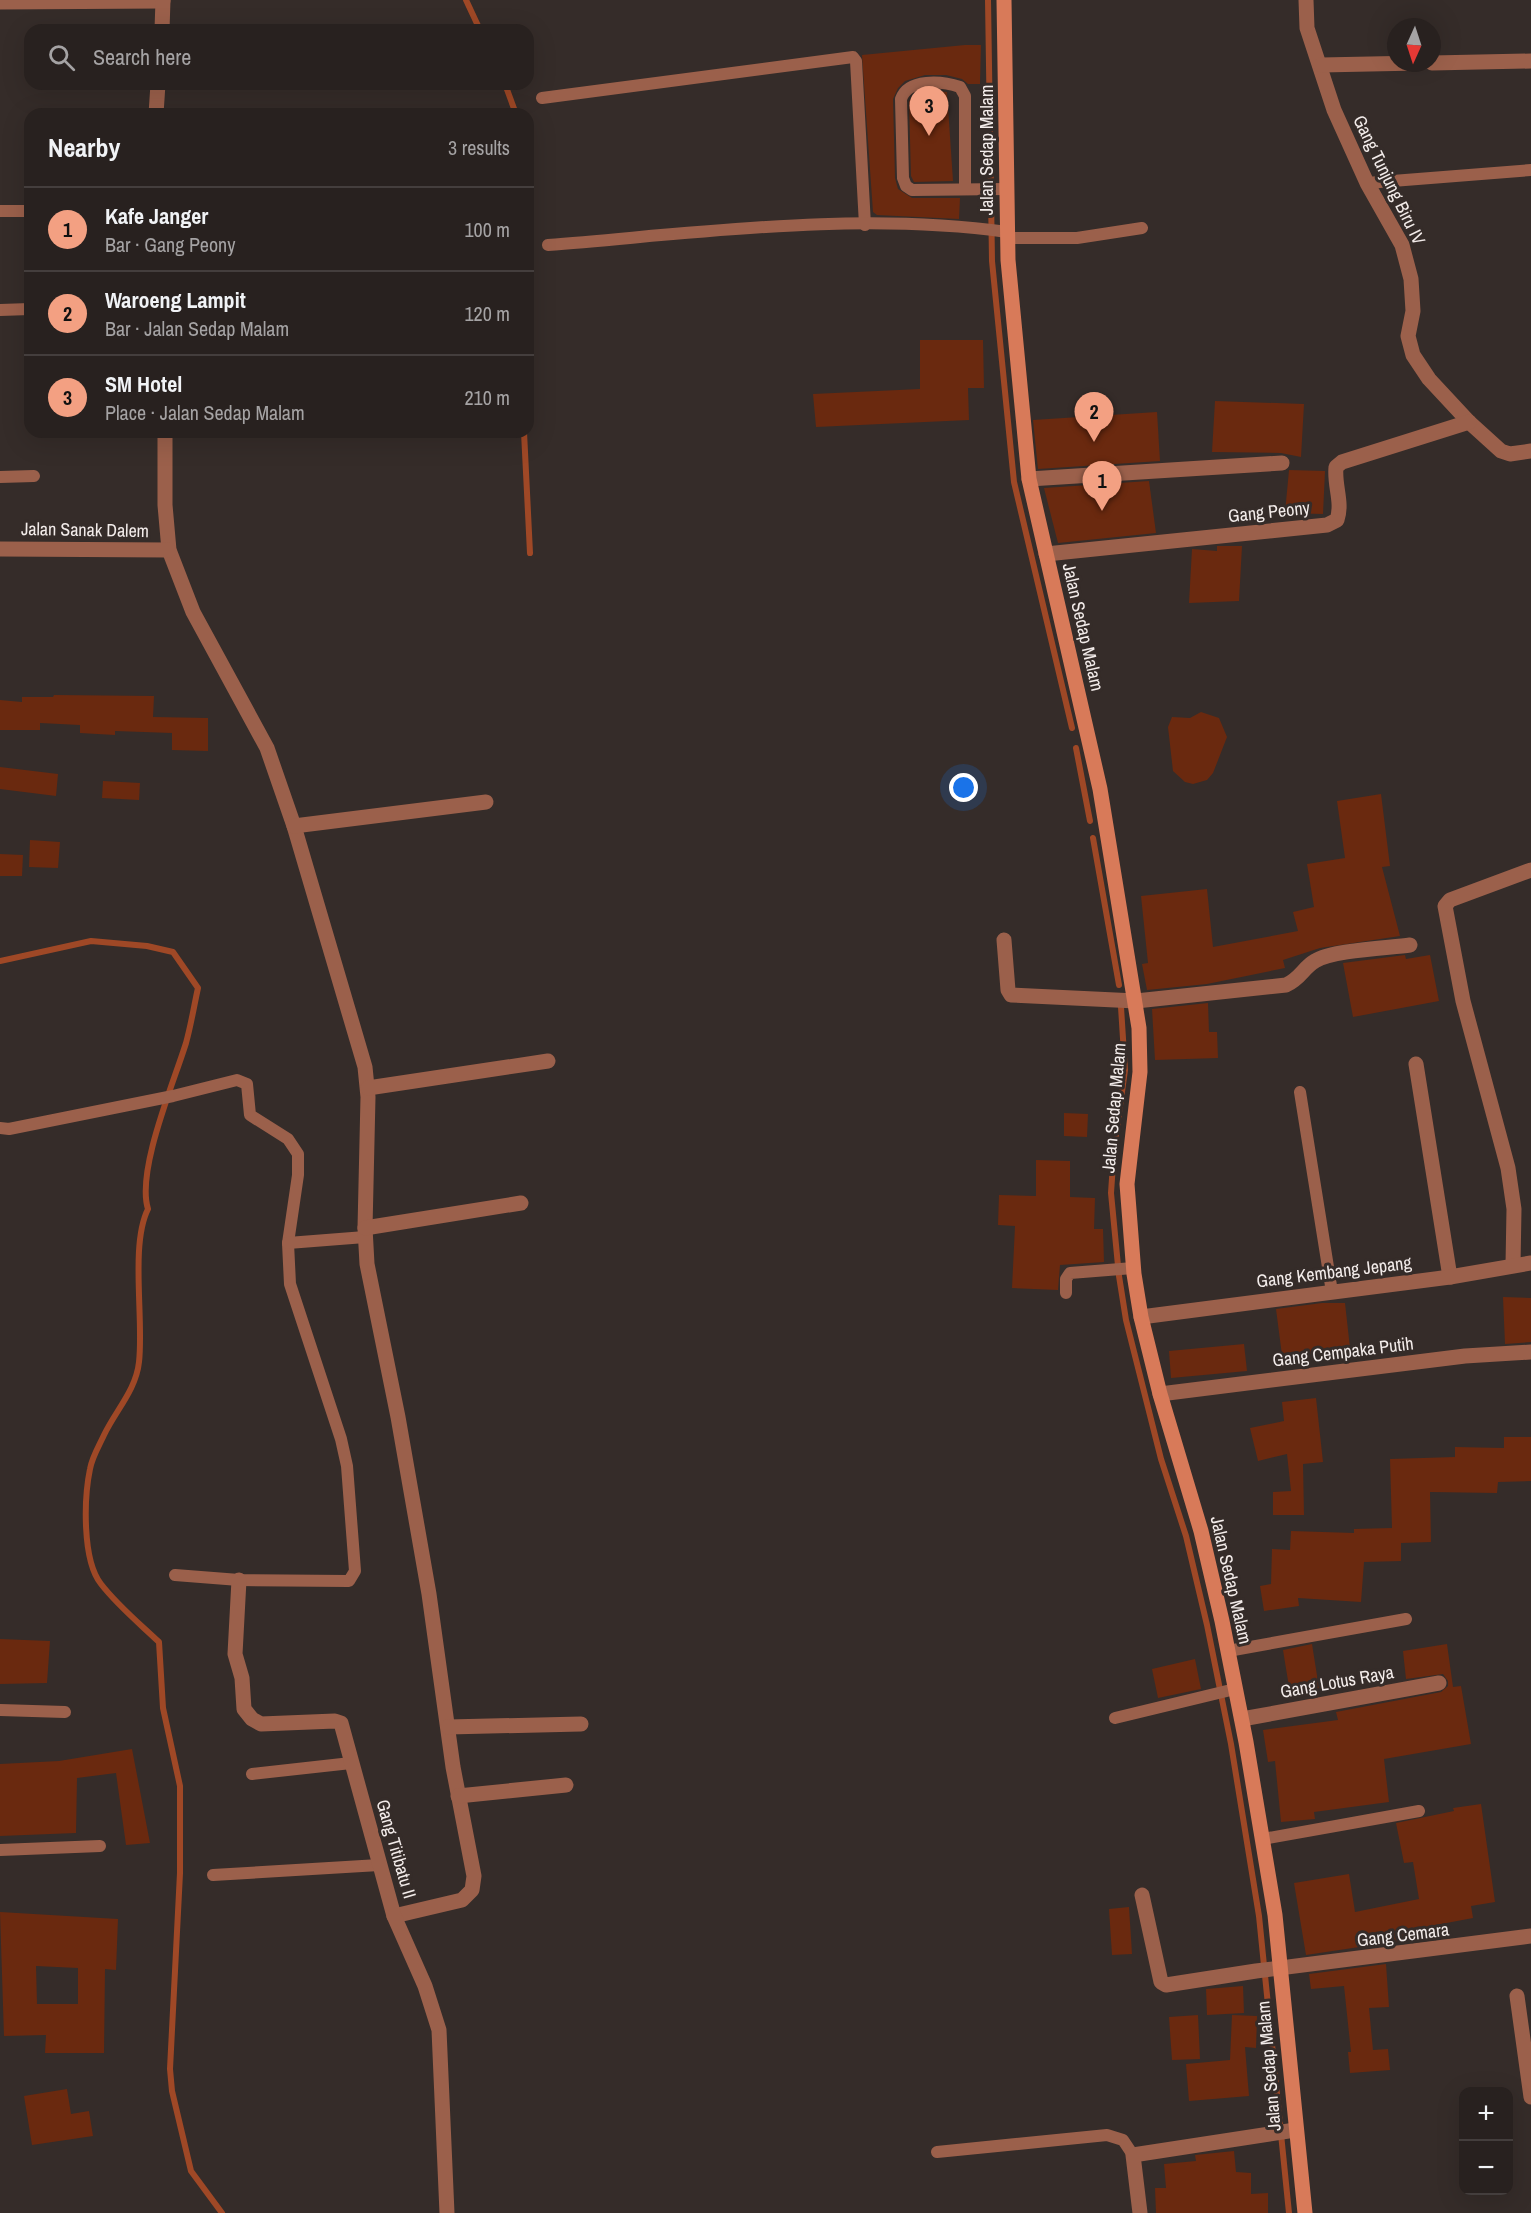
<!DOCTYPE html>
<html lang="en">
<head>
<meta charset="utf-8">
<style>
  :root { --surface:#28211f; --page:#302928; --text:#f1f3f6; --muted:#a5a3a4; --line:#443e3d; --accent:#f3a082 }
  body { margin:0; font-family:"Archivo Narrow",sans-serif; background:var(--page); color:var(--text) }
  .controls { position:absolute; right:18px; bottom:18px; display:grid; overflow:hidden; border-radius:12px; box-shadow:0 6px 24px #0002 }
  .controls button { width:54px; height:54px; display:grid; place-items:center; padding:0; border:0; border-bottom:2px solid var(--line); background:var(--surface); color:var(--text); font:30px sans-serif }
  .compass { position:absolute; left:1387px; top:18px; width:54px; height:54px; border-radius:50%; background:var(--surface); box-shadow:0 6px 24px #0002; rotate:183deg }
  .you { position:absolute; left:964px; top:788px; width:21px; height:21px; margin:-15px; border:4px solid #fff; border-radius:50%; background:#1a73e8; box-shadow:0 0 0 9px #1a73e833 }
  .badge { display:grid; place-items:center; width:39px; height:39px; border-radius:50%; background:var(--accent); color:#111; font-size:20px; font-weight:700 }
  .pin { position:absolute; translate:-50% -50px; filter:drop-shadow(0 2px 3px #0008) }
  .pin::after { content:''; position:absolute; top:32px; width:21px; height:18px; background:inherit; clip-path:polygon(0 0,100% 0,50% 100%) }
  .list { margin:0; padding:0; list-style:none }
  h2 { display:flex; justify-content:space-between; align-items:center; height:78px; margin:0; padding:0 24px; font-size:26px }
  h2 small { font-size:20px; font-weight:400; color:var(--muted) }
  .list li { display:grid; grid-template-columns:39px 1fr auto; gap:18px; align-items:center; box-sizing:border-box; height:84px; padding:0 24px; border-top:2px solid var(--line) }
  .list b { display:block; font-size:22px; white-space:nowrap }
  .list p { margin:0; font-size:20px; white-space:nowrap; color:var(--muted) }
  .list em { font-size:20px; font-style:normal; color:var(--muted) }
  .icon { flex:none; width:33px; height:33px; fill:none; stroke:currentColor; stroke-width:2; stroke-linecap:round; stroke-linejoin:round }
  .map { position:relative; flex:none; width:1531px; height:2213px; overflow:hidden }
  .search { position:absolute; background:var(--surface); box-shadow:0 6px 24px #0002; left:24px; top:24px; width:510px; height:66px; display:flex; align-items:center; gap:15px; box-sizing:border-box; padding:0 21px; border-radius:18px; color:var(--muted); font-size:22px }
  .panel { position:absolute; background:var(--surface); box-shadow:0 6px 24px #0002; left:24px; top:108px; width:510px; height:330px; border-radius:18px }
  .map>svg:first-child { display:block }
  .lines { fill:none; stroke-linecap:round; stroke-linejoin:round }
  .stream { stroke:#9f4826; stroke-width:6 }
  .building { fill:#6a290f; fill-rule:evenodd }
  .lane { stroke:#9b604b; stroke-width:12 }
  .street { stroke:#9b604b; stroke-width:15 }
  .secondary { stroke:#d87a59; stroke-width:15 }
  .labels { text-anchor:middle; stroke-width:6; stroke-linejoin:round; paint-order:stroke }
  .street-label { font-size:18px; fill:#f3ecea; stroke:#352c29 }
</style>
</head>
<body>
<div class="map">
<svg width="1531" height="2213" viewBox="0 0 1531 2213">
  <rect width="100%" height="100%" fill="#352c29"/>
  <g class="lines">
    <g class="stream">
      <polyline points="466,0 480,30"/>
      <polyline points="988,0 992,261 1014,482 1072,728"/>
      <polyline points="505,84 516,114"/>
      <polyline points="524,432 530,553"/>
      <polyline points="1076,748 1090,821"/>
      <polyline points="1093,838 1119,985"/>
      <path d="M0 961 91 941 147 946 173 952 198 988C194 1006 191 1025 186 1043 174 1082 136 1171 148 1209 130 1245 144 1319 139 1362 136 1390 116 1410 104 1435 99 1446 92 1457 90 1469 84 1498 82 1560 101 1584 118 1606 139 1623 159 1642L163 1708 180 1786V1873L170 2069 172 2091 191 2171 222 2213"/>
      <polyline points="1121,1007 1125,1070 1114,1149 1111,1193 1119,1276 1126,1320 1161,1459 1186,1536 1207,1625 1231,1744 1259,1916 1289,2213"/>
    </g>
  </g>
  <g class="building">
    <polygon points="965,45 981,45 980,84 968,84 962,79 946,75 925,75 905,81 898,88 893,99 895,178 898,189 912,198 960,198 959,219 877,215 873,212 862,55"/>
    <polygon points="935,91 947,92 953,181 914,182 911,176 909,101 920,92"/>
    <polygon points="920,340 983,340 984,388 968,388 969,420 816,427 813,394 920,389"/>
    <polygon points="1215,401 1304,404 1301,457 1281,453 1212,452"/>
    <polygon points="1157,412 1160,461 1038,469 1033,420"/>
    <polygon points="1289,470 1325,471 1323,514 1285,513"/>
    <polygon points="1149,481 1156,533 1058,543 1044,488"/>
    <polygon points="1217,546 1242,546 1239,601 1189,603 1192,549 1217,551"/>
    <polygon points="54,695 154,696 153,717 208,718 208,751 172,750 172,733 115,731 115,735 80,733 80,725 40,723 40,730 0,730 0,700 22,702 22,697 53,697"/>
    <polygon points="1201,712 1219,718 1227,737 1213,773 1207,780 1193,784 1185,782 1173,771 1168,727 1172,717 1190,718"/>
    <polygon points="0,767 58,774 56,796 0,789"/>
    <polygon points="103,781 140,783 139,800 102,798"/>
    <polygon points="1381,794 1390,866 1382,867 1400,936 1320,948 1283,960 1285,968 1207,984 1147,990 1142,964 1148,963 1141,896 1207,889 1213,947 1298,931 1293,912 1314,907 1307,864 1345,858 1337,801"/>
    <polygon points="30,840 60,842 58,868 29,867"/>
    <polygon points="0,854 23,855 22,876 0,876"/>
    <polygon points="1405,955 1406,959 1430,955 1439,1001 1353,1017 1343,963"/>
    <polygon points="1208,1003 1209,1032 1217,1032 1218,1058 1155,1060 1152,1009"/>
    <polygon points="1064,1113 1088,1114 1087,1137 1064,1136"/>
    <polygon points="1036,1160 1070,1161 1070,1197 1095,1198 1094,1229 1103,1229 1104,1262 1060,1265 1058,1290 1012,1288 1015,1226 998,1225 999,1195 1036,1196"/>
    <polygon points="1503,1297 1531,1298 1531,1342 1505,1344"/>
    <polygon points="1322,1303 1345,1303 1350,1348 1302,1355 1303,1361 1283,1363 1276,1309"/>
    <polygon points="1244,1344 1247,1371 1171,1378 1169,1351"/>
    <polygon points="1316,1398 1323,1462 1303,1464 1304,1515 1273,1515 1273,1492 1291,1491 1287,1454 1258,1461 1250,1428 1284,1421 1282,1402"/>
    <polygon points="1504,1437 1531,1437 1531,1481 1498,1482 1497,1493 1430,1492 1431,1542 1401,1543 1401,1561 1364,1562 1361,1602 1298,1598 1299,1606 1264,1611 1260,1586 1271,1584 1272,1549 1290,1550 1291,1531 1354,1533 1354,1529 1392,1528 1390,1459 1455,1457 1455,1447 1504,1448"/>
    <polygon points="0,1639 50,1641 47,1683 0,1684"/>
    <polygon points="1312,1644 1319,1688 1290,1693 1283,1650"/>
    <polygon points="1447,1644 1453,1687 1461,1686 1471,1744 1384,1759 1389,1802 1314,1812 1315,1819 1281,1822 1275,1761 1268,1762 1263,1730 1338,1720 1336,1712 1441,1692 1448,1686 1448,1681 1443,1674 1406,1679 1403,1651"/>
    <polygon points="1195,1659 1201,1689 1158,1698 1152,1669"/>
    <polygon points="132,1749 150,1843 126,1845 116,1773 77,1778 76,1833 0,1836 0,1764 59,1761"/>
    <polygon points="1481,1804 1495,1902 1471,1906 1473,1918 1404,1931 1406,1940 1306,1955 1294,1883 1349,1874 1355,1912 1419,1899 1413,1862 1404,1863 1396,1823 1454,1811 1453,1808"/>
    <polygon points="1129,1907 1132,1954 1112,1955 1109,1909"/>
    <path d="M0 1912 118 1919 116 1970 105 1969 104 2053H45L46 2035 4 2036ZM36 1966 78 1968V2004H37Z"/>
    <polygon points="1386,1964 1389,2007 1369,2008 1373,2050 1388,2049 1390,2070 1350,2073 1348,2052 1351,2052 1344,1986 1311,1989 1309,1974"/>
    <polygon points="1243,1986 1244,2013 1207,2015 1206,1989"/>
    <polygon points="1198,2015 1200,2059 1172,2060 1169,2017"/>
    <polygon points="1232,2015 1257,2016 1256,2048 1245,2047 1249,2096 1189,2101 1186,2064 1230,2060"/>
    <polygon points="67,2089 71,2114 89,2111 93,2136 32,2145 24,2096"/>
    <polygon points="1234,2151 1236,2172 1251,2173 1251,2194 1268,2193 1268,2213 1156,2213 1155,2188 1166,2188 1164,2164 1196,2161 1195,2155"/>
  </g>
  <g class="lines">
    <g class="lane">
      <polyline points="542,98 853,57 856,61 865,225"/>
      <polyline points="1367,183 1531,170"/>
      <path d="M965 189V96L960 87C942 81 908 78 901 99L903 178 906 186 912 190 1006 189"/>
      <polyline points="0,211 30,211"/>
      <polyline points="1007,238 1077,238 1142,228"/>
      <path d="M548 245C700 233 856 211 1007 232"/>
      <polyline points="0,310 30,309"/>
      <polyline points="0,477 34,476"/>
      <polyline points="1300,1092 1332,1292"/>
      <polyline points="0,1128 9,1129 173,1096 237,1080 247,1084 250,1115 288,1139 298,1154 298,1175 288,1243 290,1284 341,1439 347,1466 355,1571 349,1581 239,1580 175,1575"/>
      <polyline points="288,1243 365,1237"/>
      <polyline points="1066,1293 1066,1279 1070,1273 1133,1268"/>
      <polyline points="1228,1651 1406,1619"/>
      <polyline points="0,1710 65,1712"/>
      <polyline points="1115,1718 1235,1689"/>
      <polyline points="252,1774 351,1763"/>
      <polyline points="1263,1839 1419,1811"/>
      <polyline points="0,1850 100,1846"/>
      <polyline points="213,1875 379,1865"/>
      <polyline points="937,2152 1107,2135 1123,2140 1133,2155"/>
    </g>
    <g class="street">
      <polyline points="1306,0 1307,28 1334,110 1367,183 1402,245 1411,279 1413,311 1408,336 1413,355 1429,379 1469,422 1501,451 1510,454 1531,451"/>
      <polyline points="0,2 163,1"/>
      <polyline points="162,30 163,0"/>
      <polyline points="1432,63 1531,61"/>
      <polyline points="1321,65 1419,63"/>
      <polyline points="156,114 158,84"/>
      <polyline points="165,432 165,505 169,550 193,612 267,748 294,826 365,1067 368,1097 365,1228 367,1264 398,1417 429,1594 453,1767 474,1876 472,1890 462,1900 394,1916"/>
      <polyline points="1029,479 1282,463"/>
      <polyline points="0,549 169,550"/>
      <path d="M1046 554 1327 525 1337 520C1343 502 1334 486 1336 467L1342 462 1469 422"/>
      <polyline points="294,826 486,802"/>
      <path d="M1004 940 1008 990 1011 995 1136 1001 1286 985C1301 978 1303 968 1315 961 1332 950 1388 948 1410 945"/>
      <polyline points="1416,1064 1450,1277"/>
      <polyline points="368,1088 548,1061"/>
      <polyline points="365,1228 521,1203"/>
      <polyline points="1513,1265 1514,1209 1508,1168 1463,1001 1445,906 1450,900 1531,870"/>
      <polyline points="1141,1317 1450,1277 1531,1263"/>
      <polyline points="1160,1394 1465,1356 1531,1352"/>
      <polyline points="239,1580 235,1654 242,1678 244,1709 252,1719 261,1724 335,1721 341,1723 394,1916 425,1986 439,2030 447,2213"/>
      <polyline points="1242,1719 1439,1683"/>
      <polyline points="448,1727 581,1724"/>
      <polyline points="458,1796 566,1785"/>
      <polyline points="1142,1895 1161,1982 1166,1985 1256,1971 1531,1936"/>
      <polyline points="1517,1996 1531,2097"/>
      <polyline points="1140,2213 1133,2155 1295,2130"/>
    </g>
    <polyline class="secondary" points="1004,0 1008,260 1029,479 1100,789 1139,1028 1140,1072 1127,1184 1134,1274 1141,1317 1160,1394 1201,1531 1222,1621 1246,1742 1275,1915 1305,2213"/>
  </g>
  <g class="labels">
    <g class="street-label">
      <text transform="translate(987 150) rotate(-90)" y="6">Jalan Sedap Malam</text>
      <text transform="translate(1389 180) rotate(64)" y="6">Gang Tunjung Biru IV</text>
      <text transform="translate(1269 512) rotate(-6)" y="6">Gang Peony</text>
      <text transform="translate(85 530) rotate(1)" y="6">Jalan Sanak Dalem</text>
      <text transform="translate(1083 627) rotate(77)" y="6">Jalan Sedap Malam</text>
      <text transform="translate(1114 1108) rotate(-85)" y="6">Jalan Sedap Malam</text>
      <text transform="translate(1334 1272) rotate(-7)" y="6">Gang Kembang Jepang</text>
      <text transform="translate(1343 1352) rotate(-7)" y="6">Gang Cempaka Putih</text>
      <text transform="translate(1231 1580) rotate(77)" y="6">Jalan Sedap Malam</text>
      <text transform="translate(1337 1682) rotate(-10)" y="6">Gang Lotus Raya</text>
      <text transform="translate(396 1849) rotate(74)" y="6">Gang Titibatu II</text>
      <text transform="translate(1403 1935) rotate(-7)" y="6">Gang Cemara</text>
      <text transform="translate(1269 2066) rotate(-95)" y="6">Jalan Sedap Malam</text>
    </g>
  </g>
</svg>
<div class="controls">
<button>+</button>
<button>−</button>
</div>
<svg class="compass" viewBox="-18 -18 36 36"><path d="M0-13l5 13h-10z" fill="#e53935"/><path d="M0 13l5-13h-10z" fill="#a5a3a4"/></svg>
<div class="you"></div>
<div class="pin badge" style="left:1102px;top:511px">1</div>
<div class="pin badge" style="left:1094px;top:442px">2</div>
<div class="pin badge" style="left:929px;top:136px">3</div>
<div class="search"><svg class="icon" aria-label="search" viewBox="0 0 24 24"><circle cx="10" cy="10" r="6"/><path d="M15 15l6 6"/></svg>Search here</div>
<section class="panel">
<h2>Nearby<small>3 results</small></h2>
<ul class="list">
<li><span class="badge">1</span><div><b>Kafe Janger</b><p>Bar · Gang Peony</p></div><em>100 m</em></li>
<li><span class="badge">2</span><div><b>Waroeng Lampit</b><p>Bar · Jalan Sedap Malam</p></div><em>120 m</em></li>
<li><span class="badge">3</span><div><b>SM Hotel</b><p>Place · Jalan Sedap Malam</p></div><em>210 m</em></li>
</ul>
</section>
</div>
</body>
</html>
